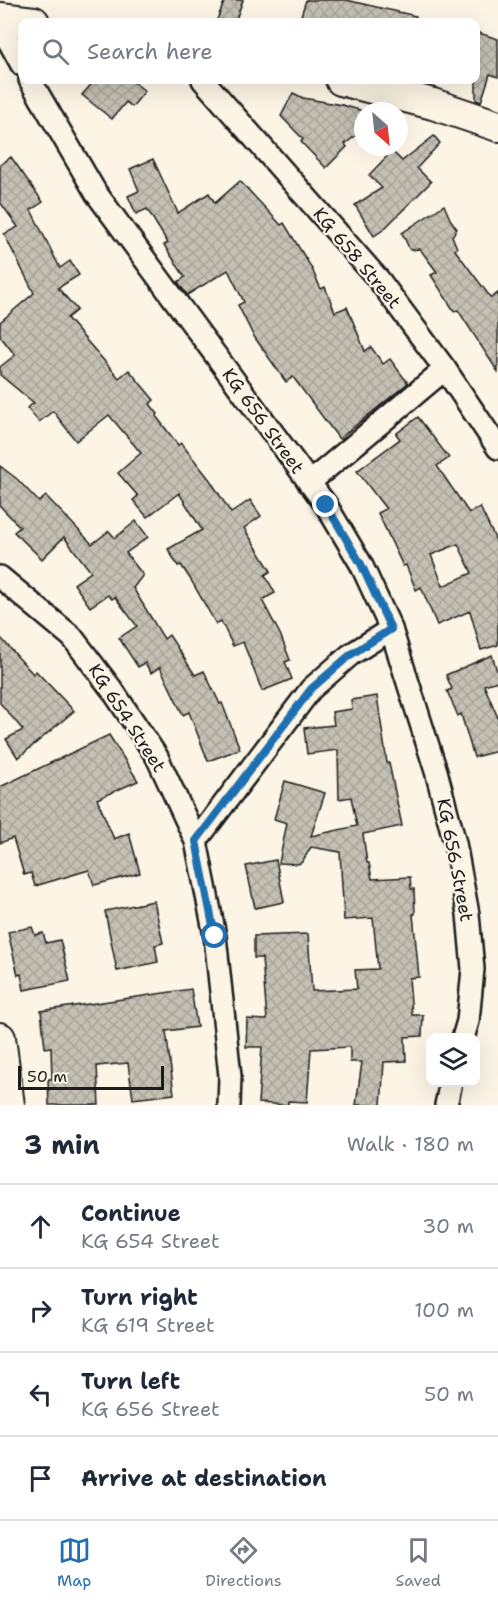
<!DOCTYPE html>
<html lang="en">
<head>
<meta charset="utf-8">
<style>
  :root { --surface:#fff; --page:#f2f2f3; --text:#1f2937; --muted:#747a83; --line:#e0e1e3; --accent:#1f6fb2 }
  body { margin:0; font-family:"Shantell Sans",sans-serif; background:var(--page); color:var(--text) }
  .controls { position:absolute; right:18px; bottom:18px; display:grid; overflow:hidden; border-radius:12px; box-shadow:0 6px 24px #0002 }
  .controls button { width:54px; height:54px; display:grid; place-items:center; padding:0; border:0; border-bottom:2px solid var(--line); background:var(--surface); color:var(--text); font:30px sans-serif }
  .compass { position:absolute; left:354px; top:102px; width:54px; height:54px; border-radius:50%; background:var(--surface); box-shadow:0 6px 24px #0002; rotate:153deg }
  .scale { position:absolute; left:18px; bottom:15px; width:146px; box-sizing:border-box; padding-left:6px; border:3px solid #1c1c1c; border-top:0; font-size:16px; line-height:21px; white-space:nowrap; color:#1c1c1c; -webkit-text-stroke:4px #fcf5e5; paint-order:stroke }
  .stop { position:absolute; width:18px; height:18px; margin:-14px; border:4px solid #1f6fb2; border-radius:50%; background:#fff }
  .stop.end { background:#1f6fb2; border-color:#fff; box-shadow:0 2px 6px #0008 }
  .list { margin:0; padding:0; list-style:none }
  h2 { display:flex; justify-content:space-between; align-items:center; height:78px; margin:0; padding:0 24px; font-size:26px }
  h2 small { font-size:20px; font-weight:400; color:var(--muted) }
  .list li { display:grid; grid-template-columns:39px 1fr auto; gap:18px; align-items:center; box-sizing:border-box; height:84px; padding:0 24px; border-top:2px solid var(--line) }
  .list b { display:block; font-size:22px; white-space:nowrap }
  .list p { margin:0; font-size:20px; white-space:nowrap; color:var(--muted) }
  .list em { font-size:20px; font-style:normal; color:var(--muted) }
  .icon { flex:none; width:33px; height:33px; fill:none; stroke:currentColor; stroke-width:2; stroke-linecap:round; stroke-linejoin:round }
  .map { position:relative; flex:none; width:498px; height:1105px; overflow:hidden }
  .search { position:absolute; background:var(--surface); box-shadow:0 6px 24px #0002; left:18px; right:18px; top:18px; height:66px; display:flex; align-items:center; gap:15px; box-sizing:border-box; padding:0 21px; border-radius:12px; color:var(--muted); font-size:22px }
  .sheet { height:414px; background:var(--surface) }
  nav { display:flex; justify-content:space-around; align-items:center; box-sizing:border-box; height:84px; border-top:2px solid var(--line); background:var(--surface); font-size:16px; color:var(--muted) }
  nav a { display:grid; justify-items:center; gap:3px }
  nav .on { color:var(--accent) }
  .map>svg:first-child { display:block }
  .building { fill:url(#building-cross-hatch); stroke:#1c1c1c; stroke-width:1.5; fill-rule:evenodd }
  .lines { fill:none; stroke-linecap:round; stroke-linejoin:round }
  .street-casing { stroke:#1c1c1c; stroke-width:26 }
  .secondary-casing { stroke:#1c1c1c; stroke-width:34 }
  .street { stroke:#fcf5e5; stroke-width:21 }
  .secondary { stroke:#fcf5e5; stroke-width:30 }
  .route { stroke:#1f6fb2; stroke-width:8 }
  .labels { text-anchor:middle; stroke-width:4.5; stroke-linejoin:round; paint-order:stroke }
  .street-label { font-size:18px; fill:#1c1c1c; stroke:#fcf5e5 }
</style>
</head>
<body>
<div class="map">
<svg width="498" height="1105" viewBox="0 0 498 1105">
  <defs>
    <pattern id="building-cross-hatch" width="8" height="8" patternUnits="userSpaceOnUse" patternTransform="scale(1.5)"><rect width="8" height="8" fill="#c4c0b3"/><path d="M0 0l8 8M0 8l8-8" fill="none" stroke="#a8a499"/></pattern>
  </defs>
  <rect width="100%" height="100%" fill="#fcf5e5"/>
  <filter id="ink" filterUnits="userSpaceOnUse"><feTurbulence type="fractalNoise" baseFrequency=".0167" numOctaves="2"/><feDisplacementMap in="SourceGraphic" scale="12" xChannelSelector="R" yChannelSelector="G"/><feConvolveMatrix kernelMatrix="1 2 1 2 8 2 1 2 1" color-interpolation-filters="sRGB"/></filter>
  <g filter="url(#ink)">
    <g class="building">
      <polygon points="225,0 243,0 235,22 216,22"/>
      <polygon points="306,0 346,0 416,16 415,22 299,22"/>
      <polygon points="476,32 498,39 498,77 490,74 481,102 476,100"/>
      <polygon points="95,80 131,80 145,91 132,107 126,102 112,119 82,95"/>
      <polygon points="293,93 303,98 342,105 363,111 363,130 345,144 347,147 326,168 301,142 303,139 281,116"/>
      <polygon points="434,136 440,143 417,168 431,182 383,230 374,236 355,205 382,188 369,175 392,151 402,161"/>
      <polygon points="11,157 43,202 31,210 60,268 70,261 79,275 58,288 77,310 67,318 119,378 129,370 154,400 150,404 158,414 156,416 178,445 181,443 210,480 231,513 250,500 261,516 244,528 271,571 265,575 275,593 262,600 280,634 290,660 285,662 292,679 262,691 243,642 233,646 221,621 216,624 191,580 181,565 178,566 168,549 202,530 179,493 147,517 133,500 138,496 118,473 141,453 109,415 76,441 53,411 39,422 27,408 34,403 0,375 0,367 15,355 0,336 0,322 34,293 4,234 18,227 0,202 0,165"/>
      <polygon points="153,159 178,213 209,193 215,203 240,181 281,225 284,223 311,267 321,289 325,287 335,312 347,307 365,351 371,347 383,364 390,359 408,383 339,439 293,377 286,382 253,335 238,305 244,302 228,270 187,295 180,285 178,282 185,277 164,245 168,243 147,209 136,214 128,196 139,191 130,169"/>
      <polygon points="444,205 450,219 457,229 452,236 457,248 455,250 491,298 498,293 498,372 458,310 454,311 431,275 437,272 420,249 410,250 402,233"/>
      <path d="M418 417 449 458 437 466 469 513 480 507 498 545V645L481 650 470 611 437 625 421 587 416 590 406 565 403 566 378 513 386 509 357 471 400 439 396 434ZM458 544 472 573 443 586 431 555Z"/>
      <polygon points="0,466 17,479 39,502 46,496 92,544 109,531 115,538 136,521 148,537 126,553 143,575 133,588 164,639 169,635 195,675 204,671 220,704 222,703 240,749 208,761 189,712 183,715 160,667 151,673 145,663 138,667 119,638 137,626 115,597 112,599 108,595 90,607 74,584 91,572 64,537 42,559 14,532 20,527 0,506"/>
      <polygon points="0,637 33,674 36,671 74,711 18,758 6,739 23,730 0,703"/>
      <polygon points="492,655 498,674 498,681 484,685 498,718 498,751 474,757 461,714 458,716 447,691 452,689 446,675"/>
      <polygon points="377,696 387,763 389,763 402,826 363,834 367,863 369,863 372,879 410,877 411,889 414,889 415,914 413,914 419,977 409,978 412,1015 423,1015 422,1036 405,1037 406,1061 384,1062 381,1105 356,1105 362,1062 350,1062 350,1047 311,1049 307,1102 288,1101 288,1105 258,1103 262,1047 246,1047 247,1019 267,1020 262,958 254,958 254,936 308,934 312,991 357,989 355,970 378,969 373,918 344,920 340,852 311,847 302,862 298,864 279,863 287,823 274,819 285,781 325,793 311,836 357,826 351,797 339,799 338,750 307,754 304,728 334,725 332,712 352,709 351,700"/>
      <polygon points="109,735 138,781 97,799 114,839 129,833 140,873 94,885 89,870 35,886 31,873 24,875 13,838 0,843 0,787"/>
      <polygon points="276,860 284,902 255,908 246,866"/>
      <polygon points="154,901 163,943 155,945 158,962 117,971 105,911"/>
      <polygon points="32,927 35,935 43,933 46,943 60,940 70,981 24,990 21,974 18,975 8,932"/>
      <polygon points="191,989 197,1027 166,1031 174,1094 133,1099 128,1063 97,1066 99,1105 49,1105 48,1079 52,1079 51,1047 45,1048 41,1011"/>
    </g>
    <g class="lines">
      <defs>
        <g id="street">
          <polyline points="0,25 22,65"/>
          <polyline points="30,80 96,193 326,505 361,564 391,629 436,771 455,843 468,914 473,969 468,1021 463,1038"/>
          <polyline points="203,80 379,280 445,369 498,448"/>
          <polyline points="309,483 445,369"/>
          <polyline points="0,577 72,637 113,691 157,757 196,841 215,936 230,1076 229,1105"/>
          <polyline points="196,841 311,689 350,655 391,629"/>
          <polyline points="446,1105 451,1082"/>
        </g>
        <g id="secondary">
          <polyline points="0,18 34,22"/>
          <polyline points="341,80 433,104 498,126"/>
          <polyline points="0,1038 9,1105"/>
        </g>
      </defs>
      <use href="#street" class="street-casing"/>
      <use href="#secondary" class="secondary-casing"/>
      <use href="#street" class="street"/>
      <use href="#secondary" class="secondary"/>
    </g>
  </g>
  <g class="lines" filter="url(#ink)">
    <polyline class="route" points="215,936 196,841 311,689 350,655 391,629 361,564 326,505"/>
  </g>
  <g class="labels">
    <g class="street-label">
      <text transform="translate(357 258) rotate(50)" y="6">KG 658 Street</text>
      <text transform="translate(263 421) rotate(54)" y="6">KG 656 Street</text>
      <text transform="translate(127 718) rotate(57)" y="6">KG 654 Street</text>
      <text transform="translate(455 860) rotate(79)" y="6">KG 656 Street</text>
    </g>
  </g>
</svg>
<div class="controls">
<button><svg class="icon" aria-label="layers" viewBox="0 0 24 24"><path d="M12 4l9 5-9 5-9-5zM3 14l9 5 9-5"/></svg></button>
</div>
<svg class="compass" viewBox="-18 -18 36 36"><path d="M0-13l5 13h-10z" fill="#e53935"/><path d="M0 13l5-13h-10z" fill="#747a83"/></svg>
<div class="scale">50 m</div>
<div class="stop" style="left:215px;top:936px"></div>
<div class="stop end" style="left:326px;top:505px"></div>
<div class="search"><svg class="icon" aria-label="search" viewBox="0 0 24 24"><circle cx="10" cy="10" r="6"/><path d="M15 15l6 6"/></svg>Search here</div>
</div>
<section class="sheet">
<h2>3 min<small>Walk · 180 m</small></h2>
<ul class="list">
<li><svg class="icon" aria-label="ahead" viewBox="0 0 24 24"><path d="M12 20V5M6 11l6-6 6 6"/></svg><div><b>Continue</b><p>KG 654 Street</p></div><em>30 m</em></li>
<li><svg class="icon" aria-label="right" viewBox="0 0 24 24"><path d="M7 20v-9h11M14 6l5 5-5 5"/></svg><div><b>Turn right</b><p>KG 619 Street</p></div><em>100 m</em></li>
<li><svg class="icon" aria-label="left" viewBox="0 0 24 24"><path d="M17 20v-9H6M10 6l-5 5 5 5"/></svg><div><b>Turn left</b><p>KG 656 Street</p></div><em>50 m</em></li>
<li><svg class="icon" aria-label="arrive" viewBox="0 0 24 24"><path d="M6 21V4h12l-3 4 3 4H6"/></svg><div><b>Arrive at destination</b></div></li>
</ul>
</section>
<nav>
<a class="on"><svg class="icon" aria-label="map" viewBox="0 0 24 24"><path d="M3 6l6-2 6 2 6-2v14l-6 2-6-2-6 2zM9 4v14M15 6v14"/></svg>Map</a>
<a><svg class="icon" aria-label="directions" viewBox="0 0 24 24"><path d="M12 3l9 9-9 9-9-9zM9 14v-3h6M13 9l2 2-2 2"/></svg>Directions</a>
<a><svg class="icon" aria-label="saved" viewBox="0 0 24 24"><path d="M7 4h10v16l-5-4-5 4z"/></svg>Saved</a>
</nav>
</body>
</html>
